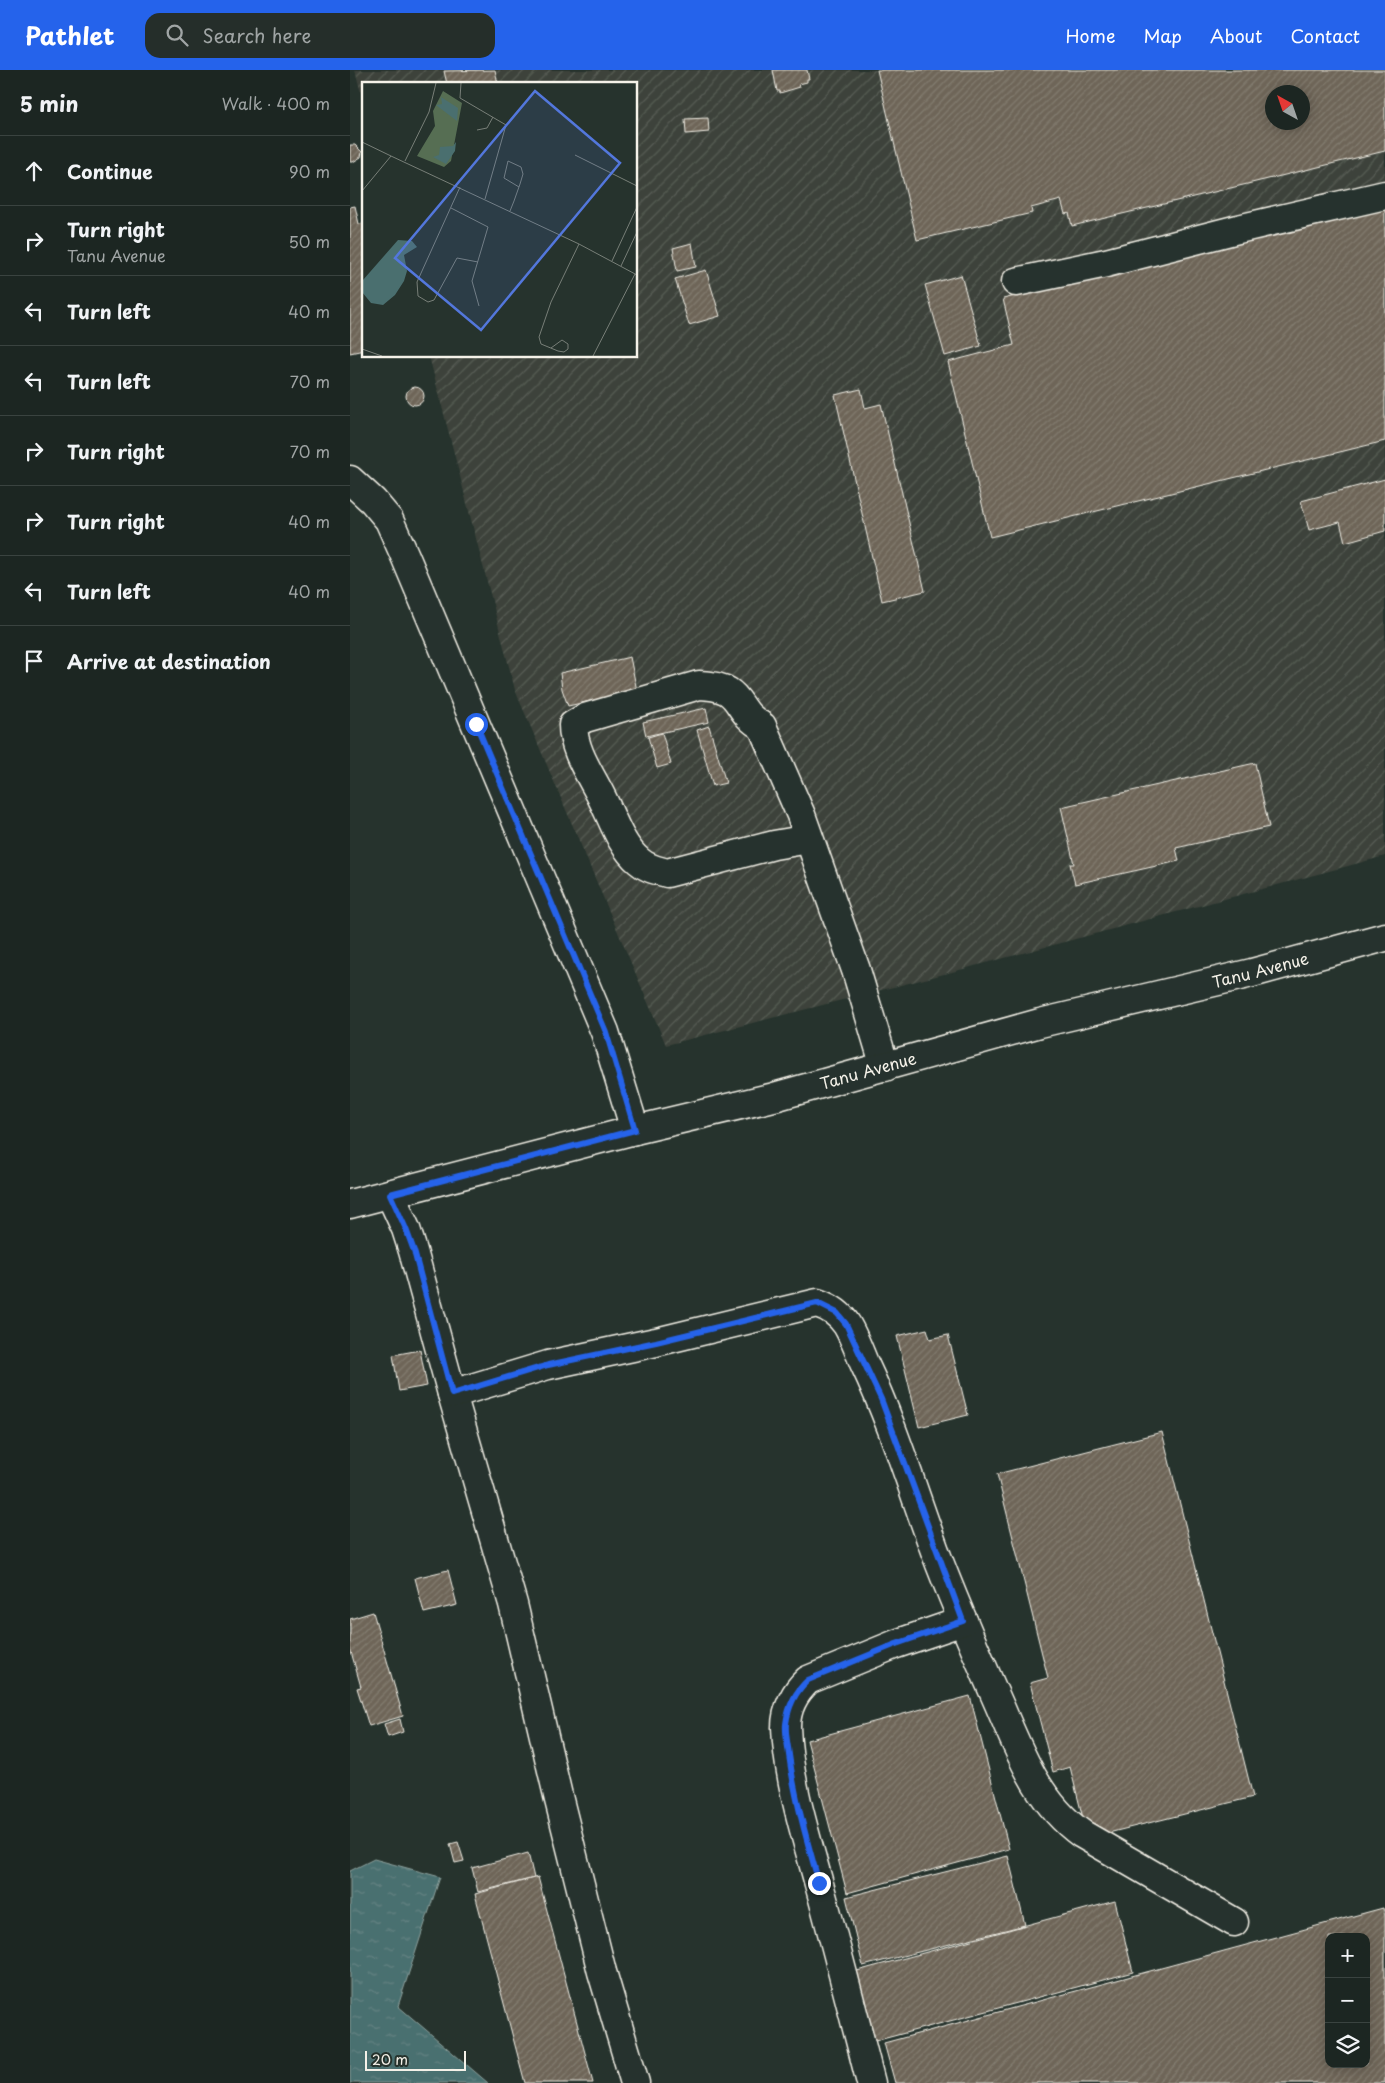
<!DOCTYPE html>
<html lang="en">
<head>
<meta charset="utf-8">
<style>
  :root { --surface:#1c2622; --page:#252e2a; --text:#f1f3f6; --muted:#a0a5a5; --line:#3a4340; --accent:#2563eb }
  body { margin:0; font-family:"Playpen Sans",sans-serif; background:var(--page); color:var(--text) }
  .controls { position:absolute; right:15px; bottom:15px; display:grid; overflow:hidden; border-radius:10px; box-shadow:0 2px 12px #0003 }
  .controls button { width:45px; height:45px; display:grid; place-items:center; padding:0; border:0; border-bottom:1px solid var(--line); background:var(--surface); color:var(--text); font:25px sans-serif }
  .compass { position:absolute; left:915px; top:15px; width:45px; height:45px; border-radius:50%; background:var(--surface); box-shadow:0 2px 12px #0003; rotate:320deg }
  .scale { position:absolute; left:15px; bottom:12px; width:101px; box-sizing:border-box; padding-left:5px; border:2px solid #f4f1e8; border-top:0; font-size:14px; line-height:18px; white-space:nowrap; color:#f4f1e8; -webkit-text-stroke:4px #26332d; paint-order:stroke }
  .stop { position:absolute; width:15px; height:15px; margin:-11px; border:4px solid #2563eb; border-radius:50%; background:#fff }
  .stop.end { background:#2563eb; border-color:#fff; box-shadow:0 1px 5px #0008 }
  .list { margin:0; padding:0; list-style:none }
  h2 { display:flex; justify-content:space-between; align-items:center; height:65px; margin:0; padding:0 20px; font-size:21px }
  h2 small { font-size:16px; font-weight:400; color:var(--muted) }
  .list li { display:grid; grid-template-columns:32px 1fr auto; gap:15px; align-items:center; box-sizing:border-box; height:70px; padding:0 20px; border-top:1px solid var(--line) }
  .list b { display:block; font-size:19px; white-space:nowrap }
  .list p { margin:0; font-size:16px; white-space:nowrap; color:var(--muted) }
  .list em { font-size:16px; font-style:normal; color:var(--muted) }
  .icon { flex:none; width:28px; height:28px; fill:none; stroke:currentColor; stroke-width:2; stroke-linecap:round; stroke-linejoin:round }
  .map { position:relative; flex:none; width:1035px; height:2013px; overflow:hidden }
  header { display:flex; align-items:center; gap:30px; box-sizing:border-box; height:70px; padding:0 25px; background:var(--accent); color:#fff }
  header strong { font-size:24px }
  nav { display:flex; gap:28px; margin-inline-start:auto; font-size:18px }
  .search { width:350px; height:45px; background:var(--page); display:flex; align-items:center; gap:12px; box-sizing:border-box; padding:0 18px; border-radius:15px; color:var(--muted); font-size:19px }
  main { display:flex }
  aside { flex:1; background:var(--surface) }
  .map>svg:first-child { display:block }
  .industrial { fill:url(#industrial-furrows); fill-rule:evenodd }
  .water { fill:url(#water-ripples); stroke:#8ea39f }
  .building { fill:url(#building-hatch); stroke:#f4f1e8; fill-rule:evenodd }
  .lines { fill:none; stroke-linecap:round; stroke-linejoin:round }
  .minor-casing { stroke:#f4f1e8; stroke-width:31 }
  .minor { stroke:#26332d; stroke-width:28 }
  .route { stroke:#2563eb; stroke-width:6 }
  .labels { text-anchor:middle; stroke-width:4; stroke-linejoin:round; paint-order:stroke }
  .street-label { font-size:16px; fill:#f4f1e8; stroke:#26332d }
  .inset-road { fill:none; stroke:#787f78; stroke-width:1 }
  .view { fill:#5377dc; fill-opacity:0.15; stroke:#5377dc; stroke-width:2.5 }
  .inset-edge { fill:none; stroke:#f4f1e8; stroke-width:2.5 }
</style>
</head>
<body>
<header>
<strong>Pathlet</strong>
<div class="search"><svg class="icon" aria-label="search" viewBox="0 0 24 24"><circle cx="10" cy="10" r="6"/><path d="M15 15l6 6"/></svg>Search here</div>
<nav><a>Home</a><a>Map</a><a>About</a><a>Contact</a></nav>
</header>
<main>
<aside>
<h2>5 min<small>Walk · 400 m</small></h2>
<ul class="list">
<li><svg class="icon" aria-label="ahead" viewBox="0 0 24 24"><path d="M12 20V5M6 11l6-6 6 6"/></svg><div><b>Continue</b></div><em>90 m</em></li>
<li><svg class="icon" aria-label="right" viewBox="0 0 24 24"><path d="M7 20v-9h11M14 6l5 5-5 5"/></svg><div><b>Turn right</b><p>Tanu Avenue</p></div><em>50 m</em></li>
<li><svg class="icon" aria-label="left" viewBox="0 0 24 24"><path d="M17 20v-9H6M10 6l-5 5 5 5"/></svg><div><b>Turn left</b></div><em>40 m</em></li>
<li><svg class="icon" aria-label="left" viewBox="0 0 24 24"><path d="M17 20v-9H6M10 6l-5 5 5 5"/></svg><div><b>Turn left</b></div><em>70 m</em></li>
<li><svg class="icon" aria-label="right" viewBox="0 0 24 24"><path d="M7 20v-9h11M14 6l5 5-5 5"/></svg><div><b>Turn right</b></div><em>70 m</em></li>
<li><svg class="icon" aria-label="right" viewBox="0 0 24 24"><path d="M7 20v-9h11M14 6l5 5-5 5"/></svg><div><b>Turn right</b></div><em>40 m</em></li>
<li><svg class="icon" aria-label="left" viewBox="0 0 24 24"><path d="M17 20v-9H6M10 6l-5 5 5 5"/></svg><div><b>Turn left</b></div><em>40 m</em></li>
<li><svg class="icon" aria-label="arrive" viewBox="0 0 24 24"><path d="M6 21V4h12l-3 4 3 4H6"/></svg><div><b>Arrive at destination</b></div></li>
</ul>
</aside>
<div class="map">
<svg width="1035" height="2013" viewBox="0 0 1035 2013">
  <defs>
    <pattern id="industrial-furrows" width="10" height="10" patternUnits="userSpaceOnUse" patternTransform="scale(1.25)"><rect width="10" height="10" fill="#3c423a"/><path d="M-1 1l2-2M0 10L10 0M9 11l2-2" fill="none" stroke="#595e56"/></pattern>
    <pattern id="water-ripples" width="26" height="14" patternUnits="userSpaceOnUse" patternTransform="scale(1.25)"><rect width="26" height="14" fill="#4a6f6f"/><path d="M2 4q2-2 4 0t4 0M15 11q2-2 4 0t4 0" fill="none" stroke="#658484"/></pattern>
    <pattern id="building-hatch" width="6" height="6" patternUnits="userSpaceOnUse" patternTransform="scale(1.25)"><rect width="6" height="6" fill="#6e6558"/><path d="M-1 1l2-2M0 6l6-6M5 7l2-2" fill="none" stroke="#837c70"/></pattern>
  </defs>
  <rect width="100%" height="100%" fill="#26332d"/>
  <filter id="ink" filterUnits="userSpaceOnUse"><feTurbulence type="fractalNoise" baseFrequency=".02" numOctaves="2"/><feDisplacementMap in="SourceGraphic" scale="10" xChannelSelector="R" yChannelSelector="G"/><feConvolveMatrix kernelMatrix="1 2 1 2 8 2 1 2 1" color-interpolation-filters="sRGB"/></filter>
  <g filter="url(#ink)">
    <path class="industrial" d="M5 0H1035V786L602 902 316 975 165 620 79 286H286V14H14V35ZM922 22H952V52H922Z"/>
    <polygon class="water" points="24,1789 90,1807 48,1936 138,2013 0,2013 0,1801"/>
    <g class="building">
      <polygon points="145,0 148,14 97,14 94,1"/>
      <polygon points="423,0 457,0 459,9 457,9 457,12 449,14 450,17 430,23 430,21 427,21"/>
      <path d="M527 0H1035V81L722 156 719 143 715 144 711 130 681 138 682 143 567 170ZM922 22H952V52H922Z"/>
      <polygon points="358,48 359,62 336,64 335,49"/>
      <polygon points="0,75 5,75 12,82 11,87 3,92 0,92"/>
      <polygon points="5,136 9,154 14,153 14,280 0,283 0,137"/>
      <polygon points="1035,137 1035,371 640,467 598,292 664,275 653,229"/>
      <polygon points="342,173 346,197 327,201 323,178"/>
      <polygon points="356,200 370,246 339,255 325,209"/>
      <polygon points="611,205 631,276 595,286 575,215"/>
      <circle cx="65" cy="326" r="9"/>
      <polygon points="511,319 515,338 531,334 575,521 532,531 485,325"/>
      <polygon points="1035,409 1035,461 995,472 990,452 959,460 951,431"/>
      <polygon points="280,587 288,626 258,627 218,636 212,619 210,603"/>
      <polygon points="356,638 359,652 296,666 293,652"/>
      <polygon points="359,656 376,713 363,716 347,660"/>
      <polygon points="312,663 321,694 307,698 298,667"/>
      <polygon points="905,693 919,757 826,778 829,791 725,814 720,794 724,794 711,737"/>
      <polygon points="577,1259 580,1269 598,1265 618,1345 569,1357 547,1266"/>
      <polygon points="70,1280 77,1316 49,1321 43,1285"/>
      <polygon points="812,1362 903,1727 738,1768 720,1697 703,1702 680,1613 698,1608 647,1404"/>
      <polygon points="98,1500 107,1535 74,1543 65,1508"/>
      <polygon points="23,1542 53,1646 19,1656 7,1618 11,1617 0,1578 0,1549"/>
      <polygon points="620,1626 659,1779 497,1823 457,1670"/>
      <polygon points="50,1649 53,1662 38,1667 34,1654"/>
      <polygon points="108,1772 114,1791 105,1793 100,1774"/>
      <polygon points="178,1783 184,1808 128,1822 122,1798"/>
      <polygon points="658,1786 675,1855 513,1896 496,1827"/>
      <polygon points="188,1807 243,2013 175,2013 125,1824"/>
      <polygon points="765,1831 783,1902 525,1971 507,1901"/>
      <path d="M1033 1838 1035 1846V2013H545L534 1973ZM979 1867H1016V1994H979Z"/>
    </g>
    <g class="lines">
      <defs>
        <g id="minor">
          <polyline points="666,212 756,193 888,159 1035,125"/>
          <polyline points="0,410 23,431 39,450 55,486 255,962 285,1060"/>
          <path d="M459 769 424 775 317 803C307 800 298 799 289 791 270 775 262 747 251 726 240 704 223 680 223 655L235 648 349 615C396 616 382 640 412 656L451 745 506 900 535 997"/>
          <polyline points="40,1124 56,1159 63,1181 102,1324 163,1534 209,1730 252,1902 285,2013"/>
          <path id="s1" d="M0 1134 285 1060 424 1027 690 953 902 903 1035 867"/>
          <path d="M102 1324 198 1295 306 1272 467 1233C479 1237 490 1244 497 1255 504 1267 509 1281 514 1293 543 1354 562 1418 585 1481 604 1532 626 1582 648 1632 669 1680 687 1732 732 1764L884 1852"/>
          <path d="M521 2013C504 1947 487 1880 469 1814 455 1763 438 1710 436 1657 436 1639 445 1622 458 1610L546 1574 613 1551"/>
        </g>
      </defs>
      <use href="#minor" class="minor-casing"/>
      <use href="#minor" class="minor"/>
    </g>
  </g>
  <g class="lines" filter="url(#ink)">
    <path class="route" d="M126 654 256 962 285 1060 40 1124 56 1159 64 1181 102 1324 198 1295 306 1272 467 1233 487 1243 496 1254 531 1329 613 1551 546 1574 458 1610C445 1622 438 1637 436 1654 435 1664 438 1675 439 1685 445 1729 457 1771 469 1813"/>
  </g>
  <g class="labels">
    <g class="street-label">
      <text dy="6" stroke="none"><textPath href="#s1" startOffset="940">Tanu Avenue</textPath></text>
      <text dy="6" stroke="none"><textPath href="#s1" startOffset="535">Tanu Avenue</textPath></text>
    </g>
  </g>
  <g transform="translate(12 12)">
    <rect width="275" height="275" fill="#26332d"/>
    <path d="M81 9 100 21 89 79 82 85 55 74 73 44 71 29Z" fill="#566e53"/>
    <path d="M79 15 96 26 95 39 74 23 80 22ZM94 60 93 69 84 82 71 75 77 73 78 65 91 64ZM36 158 50 159 55 165 42 173 45 189 42 199 33 213 21 223 9 221 0 210 1 198Z" fill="#4a6f6f"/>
    <path class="inset-road" d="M99 1 98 16 144 43 123 117M115 48 125 46 131 35M0 60 29 74M213 73 275 104M43 79 67 30 74 1M98 105 55 200 56 214 66 220 72 218 95 176 116 180M0 109 29 74 217 162 275 193M89 126 126 145 110 199 117 224M148 129 152 119 158 102 161 92 159 85 146 79 142 96 157 105M250 179 275 125M259 184 275 150M189 266 200 258 206 262V267L202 270 196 269 179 262 177 255 189 220 217 162M0 267 20 274M231 274 273 192"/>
    <path class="view" d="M173 9 258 81 119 248 33 176Z"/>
    <rect width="275" height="275" class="inset-edge"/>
  </g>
</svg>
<div class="controls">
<button>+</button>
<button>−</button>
<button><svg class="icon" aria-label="layers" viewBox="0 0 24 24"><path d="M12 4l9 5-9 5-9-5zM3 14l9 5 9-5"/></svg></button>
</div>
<svg class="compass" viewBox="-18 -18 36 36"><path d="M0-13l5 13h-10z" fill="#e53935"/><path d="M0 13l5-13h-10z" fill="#a0a5a5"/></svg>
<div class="scale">20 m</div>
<div class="stop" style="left:126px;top:654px"></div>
<div class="stop end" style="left:469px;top:1813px"></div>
</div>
</main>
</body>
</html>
